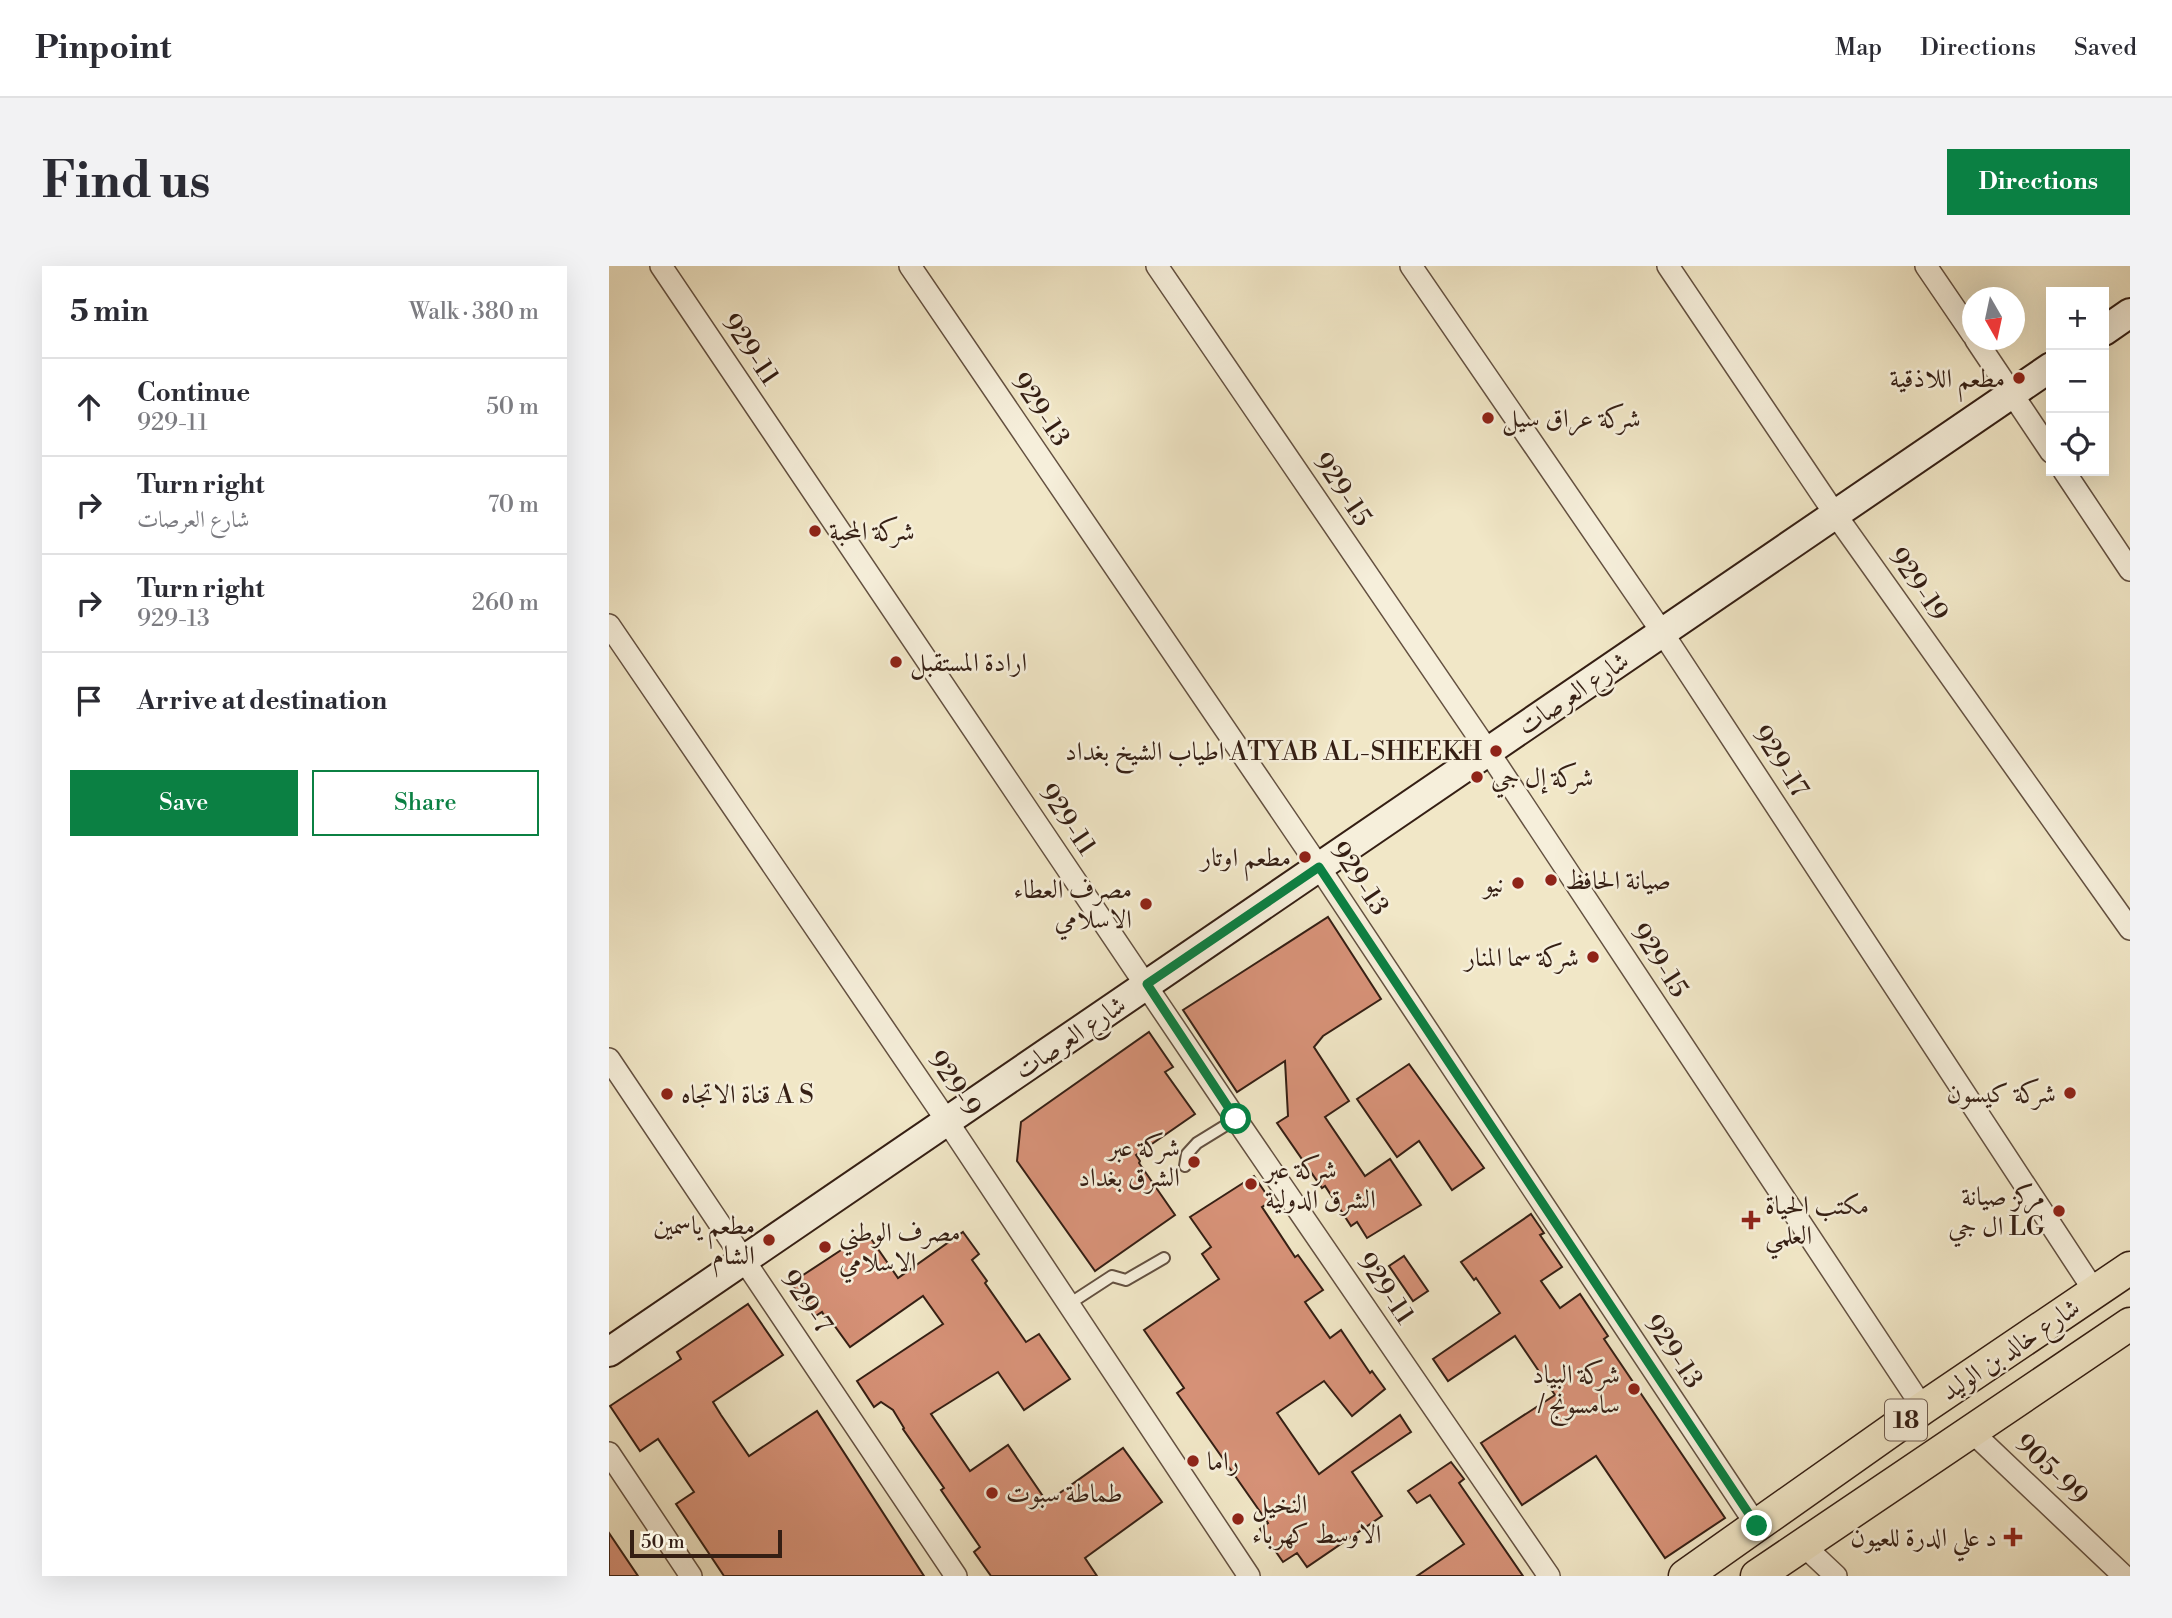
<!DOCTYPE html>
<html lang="en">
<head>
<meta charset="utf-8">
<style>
  :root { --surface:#fff; --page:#f2f2f3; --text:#2b2b33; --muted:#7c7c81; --line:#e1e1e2; --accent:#0b8043 }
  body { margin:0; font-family:"Libre Bodoni",Amiri,serif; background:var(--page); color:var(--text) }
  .controls { position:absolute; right:21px; top:21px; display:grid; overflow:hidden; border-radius:0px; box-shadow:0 7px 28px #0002 }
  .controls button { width:63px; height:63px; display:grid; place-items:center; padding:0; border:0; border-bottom:2px solid var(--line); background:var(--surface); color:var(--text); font:35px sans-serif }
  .compass { position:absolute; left:1353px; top:21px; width:63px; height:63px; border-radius:50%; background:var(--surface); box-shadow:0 7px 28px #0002; rotate:171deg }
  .scale { position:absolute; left:21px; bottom:18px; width:152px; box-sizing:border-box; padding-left:7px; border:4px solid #351f14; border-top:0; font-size:19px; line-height:24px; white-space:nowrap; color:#351f14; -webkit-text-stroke:5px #f6efdb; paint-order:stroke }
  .stop { position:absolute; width:21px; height:21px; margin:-16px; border:5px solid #0b8043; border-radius:50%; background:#fff }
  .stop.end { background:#0b8043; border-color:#fff; box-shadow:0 2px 7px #0008 }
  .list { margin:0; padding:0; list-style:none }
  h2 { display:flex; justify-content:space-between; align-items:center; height:91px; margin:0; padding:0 28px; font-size:30px }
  h2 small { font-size:23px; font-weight:400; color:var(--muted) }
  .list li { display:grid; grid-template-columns:46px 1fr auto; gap:21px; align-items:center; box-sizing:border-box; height:98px; padding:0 28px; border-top:2px solid var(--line) }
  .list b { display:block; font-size:26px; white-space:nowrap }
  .list p { margin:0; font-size:23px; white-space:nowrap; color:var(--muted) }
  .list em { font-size:23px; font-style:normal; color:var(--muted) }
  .actions { display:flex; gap:14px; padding:21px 28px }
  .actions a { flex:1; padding:16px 0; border:2px solid var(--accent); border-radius:0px; text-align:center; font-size:24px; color:var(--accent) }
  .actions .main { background:var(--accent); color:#fff }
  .icon { flex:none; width:38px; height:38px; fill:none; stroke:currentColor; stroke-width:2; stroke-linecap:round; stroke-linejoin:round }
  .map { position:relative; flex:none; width:1521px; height:1310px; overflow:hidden; border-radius:0px }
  header { display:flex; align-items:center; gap:42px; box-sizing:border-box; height:98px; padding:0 35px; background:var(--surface); border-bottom:2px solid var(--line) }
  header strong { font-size:33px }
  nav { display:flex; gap:38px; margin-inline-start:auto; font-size:24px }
  .intro { display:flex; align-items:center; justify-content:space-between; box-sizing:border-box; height:168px; padding:0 42px }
  h1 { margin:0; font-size:49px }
  .button { padding:18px 32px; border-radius:0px; background:var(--accent); color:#fff; font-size:24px; font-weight:700 }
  main { display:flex; gap:42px; padding:0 42px }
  aside { flex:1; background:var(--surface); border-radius:0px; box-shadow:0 7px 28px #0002 }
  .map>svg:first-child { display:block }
  .building { fill:#d79278; stroke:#351f14; stroke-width:2 }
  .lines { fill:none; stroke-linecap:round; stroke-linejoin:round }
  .lane-casing { stroke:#645141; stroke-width:14 }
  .street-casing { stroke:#645141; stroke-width:24 }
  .secondary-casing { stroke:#351f14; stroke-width:32 }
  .primary-casing { stroke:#351f14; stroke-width:35 }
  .lane { stroke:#f6efdb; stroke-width:10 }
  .street { stroke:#f6efdb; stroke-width:21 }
  .secondary { stroke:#f6efdb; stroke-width:28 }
  .primary { stroke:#f1e7c7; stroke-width:32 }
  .route { stroke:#0b8043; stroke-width:9 }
  .poi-dot { fill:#8f2418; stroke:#f6efdb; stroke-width:2.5 }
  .labels { text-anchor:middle; stroke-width:5; stroke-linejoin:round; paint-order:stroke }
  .shield { fill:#f6efdb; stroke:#6f5d50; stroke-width:2 }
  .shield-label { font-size:24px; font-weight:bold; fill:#351f14 }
  .street-label { font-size:26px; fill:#351f14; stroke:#f6efdb }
  .poi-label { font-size:26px; fill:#351f14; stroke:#f6efdb; text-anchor:end }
</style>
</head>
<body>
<header>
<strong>Pinpoint</strong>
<nav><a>Map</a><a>Directions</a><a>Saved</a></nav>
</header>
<div class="intro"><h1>Find us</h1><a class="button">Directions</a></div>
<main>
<aside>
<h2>5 min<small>Walk · 380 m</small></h2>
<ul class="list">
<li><svg class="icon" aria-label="ahead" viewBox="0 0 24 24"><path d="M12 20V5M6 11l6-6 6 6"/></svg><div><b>Continue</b><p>929-11</p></div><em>50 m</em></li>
<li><svg class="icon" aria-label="right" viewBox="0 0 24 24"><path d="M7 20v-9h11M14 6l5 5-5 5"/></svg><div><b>Turn right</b><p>شارع العرصات</p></div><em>70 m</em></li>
<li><svg class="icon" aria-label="right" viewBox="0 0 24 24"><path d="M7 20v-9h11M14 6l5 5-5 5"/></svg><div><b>Turn right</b><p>929-13</p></div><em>260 m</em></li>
<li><svg class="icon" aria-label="arrive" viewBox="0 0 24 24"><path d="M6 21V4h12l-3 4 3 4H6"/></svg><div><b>Arrive at destination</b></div></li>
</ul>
<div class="actions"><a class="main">Save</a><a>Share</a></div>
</aside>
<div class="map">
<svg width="1521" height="1310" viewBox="0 0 1521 1310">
  <rect width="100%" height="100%" fill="#f1e7c7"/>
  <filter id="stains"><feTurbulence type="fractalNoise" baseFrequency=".00286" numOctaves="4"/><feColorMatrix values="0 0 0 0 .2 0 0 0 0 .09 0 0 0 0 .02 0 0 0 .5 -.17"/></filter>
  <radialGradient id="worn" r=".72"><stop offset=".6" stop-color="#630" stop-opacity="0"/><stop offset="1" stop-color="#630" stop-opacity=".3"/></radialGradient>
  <g class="building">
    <polygon points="719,651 772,733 714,770 705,781 740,835 716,851 756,910 781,893 812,939 758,972 748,956 742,960 716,920 713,922 668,857 679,850 676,795 628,826 574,744"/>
    <polygon points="540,766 564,801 556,806 586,848 527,889 531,895 530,897 566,949 486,1005 408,895 412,856"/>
    <polygon points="800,798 875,902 843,924 810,875 788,891 748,833"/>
    <polygon points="645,910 662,935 653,941 686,991 689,989 714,1024 696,1036 721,1072 732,1064 761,1107 763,1105 776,1123 743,1150 715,1115 668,1147 710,1208 791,1149 802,1166 743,1206 773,1250 698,1301 688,1287 674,1296 651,1263 659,1257 568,1127 575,1122 535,1064 610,1013 593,988 602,981 581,951"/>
    <polygon points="922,948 935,967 931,969 953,1001 932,1015 951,1042 971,1028 999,1070 995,1073 1116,1252 1056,1292 987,1190 913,1239 872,1177 946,1129 906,1070 839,1115 824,1093 891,1047 867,1012 865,1014 852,996"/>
    <polygon points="354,966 370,988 363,994 378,1015 376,1017 417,1076 430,1068 461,1113 415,1144 389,1106 322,1148 361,1205 399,1179 438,1236 514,1182 553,1236 476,1292 488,1310 382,1310 365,1286 371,1281 332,1224 335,1222 294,1163 295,1162 284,1144 272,1136 265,1141 248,1115 334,1058 314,1030 241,1081 222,1055 219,1056 213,1046 205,1051 182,1017 258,967 289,1012"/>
    <polygon points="795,990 819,1025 804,1035 780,1000"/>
    <polygon points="139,1038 174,1089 104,1136 112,1149 140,1190 208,1145 315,1310 115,1310 67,1238 85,1226 49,1173 31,1185 1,1140 72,1093 68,1086"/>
    <polygon points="842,1196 855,1213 850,1217 914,1310 808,1310 855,1278 821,1229 808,1237 799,1225"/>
    <polygon points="0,1267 29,1310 0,1310"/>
  </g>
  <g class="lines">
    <defs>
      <g id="lane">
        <polyline points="576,900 578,888 588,877 627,853"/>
        <polyline points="460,1038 503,1010 517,1014 555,992"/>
      </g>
      <g id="street">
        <polyline points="52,0 627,853 940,1310"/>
        <polyline points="301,0 710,601 1148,1260"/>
        <polyline points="548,0 879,485 1314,1142"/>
        <polyline points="802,0 1053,366 1486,1026"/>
        <polyline points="1059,0 1226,248 1521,663"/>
        <polyline points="1317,0 1364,69"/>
        <polyline points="1367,74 1442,186"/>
        <polyline points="1455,205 1521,304"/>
        <polyline points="0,359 338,855 640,1310"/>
        <polyline points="0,793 347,1310"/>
        <polyline points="1362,1165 1515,1310"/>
        <polyline points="0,1187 82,1310"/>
        <polyline points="1194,1279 1227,1310"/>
      </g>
      <g id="secondary">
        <polyline points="1495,65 1521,47"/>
        <polyline points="0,1086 1442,101"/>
      </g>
      <g id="primary">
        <polyline points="1076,1310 1314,1142 1521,1002"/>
        <polyline points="1148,1310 1521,1058"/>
      </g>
    </defs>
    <use href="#lane" class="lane-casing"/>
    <use href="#street" class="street-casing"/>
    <use href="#secondary" class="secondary-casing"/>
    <use href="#primary" class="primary-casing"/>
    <use href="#lane" class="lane"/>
    <use href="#street" class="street"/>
    <use href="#secondary" class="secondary"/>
    <use href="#primary" class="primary"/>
  </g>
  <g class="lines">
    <polyline class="route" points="627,853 538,718 710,601 1148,1260"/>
  </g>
  <g class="poi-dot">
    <circle cx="1410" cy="112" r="7"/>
    <circle cx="879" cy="152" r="7"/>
    <circle cx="206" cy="265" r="7"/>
    <circle cx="287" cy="396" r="7"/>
    <circle cx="887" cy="485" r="7"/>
    <circle cx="868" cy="511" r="7"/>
    <circle cx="696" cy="591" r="7"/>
    <circle cx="942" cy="614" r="7"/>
    <circle cx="909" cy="617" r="7"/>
    <circle cx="537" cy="638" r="7"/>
    <circle cx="984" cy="691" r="7"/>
    <circle cx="1461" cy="827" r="7"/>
    <circle cx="58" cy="828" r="7"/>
    <circle cx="585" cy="896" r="7"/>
    <circle cx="642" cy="918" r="7"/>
    <circle cx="1450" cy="945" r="7"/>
    <path d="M1138.5 943.5h7v7h7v7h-7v7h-7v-7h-7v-7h7z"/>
    <circle cx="160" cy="974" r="7"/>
    <circle cx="216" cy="981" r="7"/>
    <circle cx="1025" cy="1123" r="7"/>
    <circle cx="584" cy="1195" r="7"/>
    <circle cx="383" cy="1227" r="7"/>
    <circle cx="629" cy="1253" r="7"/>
    <path d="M1400.5 1260.5h7v7h7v7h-7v7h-7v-7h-7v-7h7z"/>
  </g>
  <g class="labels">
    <rect class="shield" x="1276" y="1133.5" width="42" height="41" rx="5"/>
    <g class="shield-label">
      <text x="1297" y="1162">18</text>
    </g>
    <g class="street-label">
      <text transform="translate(142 83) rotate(56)" y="9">929-11</text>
      <text transform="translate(432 143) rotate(56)" y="9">929-13</text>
      <text transform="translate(734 223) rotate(56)" y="9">929-15</text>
      <text transform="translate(1310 318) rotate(55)" y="9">929-19</text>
      <text transform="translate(964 427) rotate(-34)" y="9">شارع العرصات</text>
      <text transform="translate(1172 495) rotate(57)" y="9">929-17</text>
      <text transform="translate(459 553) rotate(56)" y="9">929-11</text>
      <text transform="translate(751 612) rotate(56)" y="9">929-13</text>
      <text transform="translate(1051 694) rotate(57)" y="9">929-15</text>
      <text transform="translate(461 771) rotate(-34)" y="9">شارع العرصات</text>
      <text transform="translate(346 817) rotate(56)" y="9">929-9</text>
      <text transform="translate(777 1022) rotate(56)" y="9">929-11</text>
      <text transform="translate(198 1035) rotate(56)" y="9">929-7</text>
      <text transform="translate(1401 1083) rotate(-34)" y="9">شارع خالد بن الوليد</text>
      <text transform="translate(1065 1085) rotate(56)" y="9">929-13</text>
      <text transform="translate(1443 1203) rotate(44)" y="9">905-99</text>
    </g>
    <g class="poi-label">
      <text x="1396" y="121">مطعم اللاذقية</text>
      <text x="893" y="161" text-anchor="start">شركة عراق سيل</text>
      <text x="220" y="274" text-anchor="start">شركة المحبة</text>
      <text x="301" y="405" text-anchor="start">ارادة المستقبل</text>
      <text x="873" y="494">اطياب الشيخ بغداد ATYAB AL-SHEEKH</text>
      <text x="882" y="520" text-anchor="start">شركة إل جي</text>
      <text x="682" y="600">مطعم اوتار</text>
      <text x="956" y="623" text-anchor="start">صيانة الحافظ</text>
      <text x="895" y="626">نيو</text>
      <text x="523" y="632">مصرف العطاء<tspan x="523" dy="30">الاسلامي</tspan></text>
      <text x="970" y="700">شركة سما المنار</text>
      <text x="1447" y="836">شركة كيسون</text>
      <text x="72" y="837" text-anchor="start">قناة الاتجاه A S</text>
      <text x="571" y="890">شركة عبر<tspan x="571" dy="30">الشرق بغداد</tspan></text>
      <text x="656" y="912" text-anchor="start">شركة عبر<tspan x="656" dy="30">الشرق الدولية</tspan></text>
      <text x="1436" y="939">مركز صيانة<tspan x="1436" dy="30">ال جي LG</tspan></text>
      <text x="1156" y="948" text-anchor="start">مكتب الحياة<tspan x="1156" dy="30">العلمي</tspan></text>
      <text x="146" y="968">مطعم ياسمين<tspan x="146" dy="30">الشام</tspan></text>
      <text x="230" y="975" text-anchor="start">مصرف الوطني<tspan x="230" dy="30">الاسلامي</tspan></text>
      <text x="1011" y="1117">شركة البياد<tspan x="1011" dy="30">/ سامسونج</tspan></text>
      <text x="598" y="1204" text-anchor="start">راما</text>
      <text x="397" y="1236" text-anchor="start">طماطة سبوت</text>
      <text x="643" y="1247" text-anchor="start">النخيل<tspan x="643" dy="30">الاوسط كهرباء</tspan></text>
      <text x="1388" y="1280">د علي الدرة للعيون</text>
    </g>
  </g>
  <rect width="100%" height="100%" filter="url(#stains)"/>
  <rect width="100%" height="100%" fill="url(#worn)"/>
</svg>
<div class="controls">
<button>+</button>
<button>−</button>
<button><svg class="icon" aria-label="locate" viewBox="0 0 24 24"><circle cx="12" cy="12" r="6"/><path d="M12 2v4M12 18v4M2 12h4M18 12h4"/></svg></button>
</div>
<svg class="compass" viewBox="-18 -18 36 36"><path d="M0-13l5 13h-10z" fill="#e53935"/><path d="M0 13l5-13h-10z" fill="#7c7c81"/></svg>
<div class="scale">50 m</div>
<div class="stop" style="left:627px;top:853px"></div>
<div class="stop end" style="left:1148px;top:1260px"></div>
</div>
</main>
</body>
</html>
